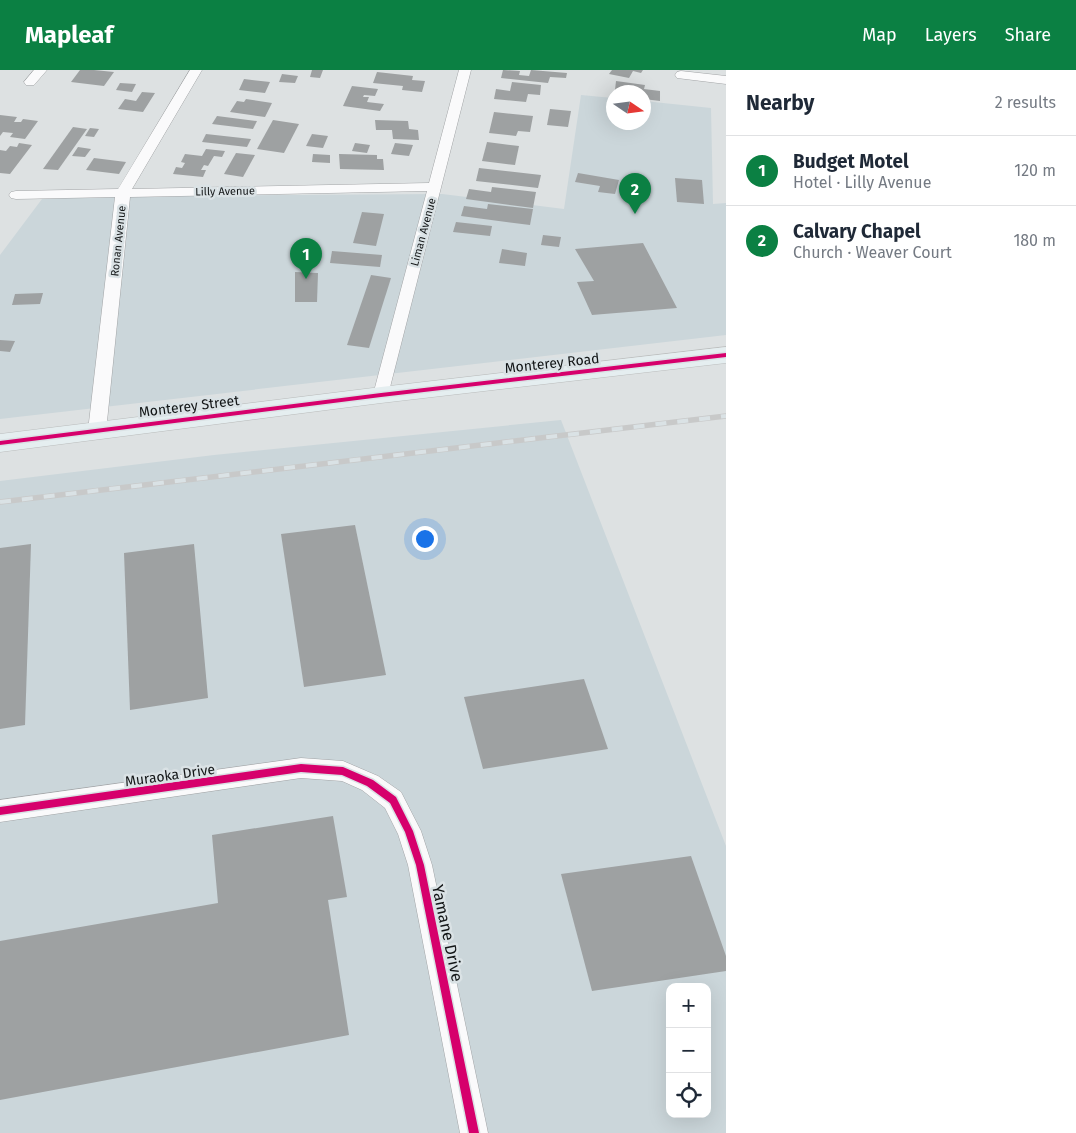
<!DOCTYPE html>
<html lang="en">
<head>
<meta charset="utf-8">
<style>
  :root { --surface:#fff; --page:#f2f2f3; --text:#1f2937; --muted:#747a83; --line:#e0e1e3; --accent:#0b8043 }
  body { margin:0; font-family:"Fira Sans",sans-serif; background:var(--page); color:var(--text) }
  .controls { position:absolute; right:15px; bottom:15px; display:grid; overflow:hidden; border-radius:10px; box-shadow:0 5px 20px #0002 }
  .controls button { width:45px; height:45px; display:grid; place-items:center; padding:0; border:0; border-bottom:1px solid var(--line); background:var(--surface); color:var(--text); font:25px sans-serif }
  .compass { position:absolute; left:606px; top:15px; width:45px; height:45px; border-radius:50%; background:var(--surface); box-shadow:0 5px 20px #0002; rotate:103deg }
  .you { position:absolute; left:424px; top:468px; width:18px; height:18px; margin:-12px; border:4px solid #fff; border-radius:50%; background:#1a73e8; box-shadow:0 0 0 8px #1a73e833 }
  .badge { display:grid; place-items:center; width:32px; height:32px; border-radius:50%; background:var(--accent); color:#fff; font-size:16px; font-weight:700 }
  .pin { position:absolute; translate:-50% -41px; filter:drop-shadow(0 1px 2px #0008) }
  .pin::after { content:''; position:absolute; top:26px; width:18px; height:15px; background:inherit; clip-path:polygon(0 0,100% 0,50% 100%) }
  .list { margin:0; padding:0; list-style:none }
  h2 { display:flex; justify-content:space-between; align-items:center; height:65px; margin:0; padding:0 20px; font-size:21px }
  h2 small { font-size:16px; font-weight:400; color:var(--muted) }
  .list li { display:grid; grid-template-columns:32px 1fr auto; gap:15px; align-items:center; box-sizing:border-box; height:70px; padding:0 20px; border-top:1px solid var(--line) }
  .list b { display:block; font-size:19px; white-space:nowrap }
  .list p { margin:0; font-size:16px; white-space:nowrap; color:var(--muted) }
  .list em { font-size:16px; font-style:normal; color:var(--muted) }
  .icon { flex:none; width:28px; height:28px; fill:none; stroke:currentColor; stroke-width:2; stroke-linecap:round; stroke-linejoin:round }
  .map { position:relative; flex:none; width:726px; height:1063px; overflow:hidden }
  header { display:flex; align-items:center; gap:30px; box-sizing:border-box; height:70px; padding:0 25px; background:var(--accent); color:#fff }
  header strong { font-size:24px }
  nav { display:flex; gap:28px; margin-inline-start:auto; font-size:18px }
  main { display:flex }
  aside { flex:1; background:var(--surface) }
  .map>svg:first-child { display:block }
  .built { fill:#cbd6da; fill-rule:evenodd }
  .building { fill:#9ea1a2 }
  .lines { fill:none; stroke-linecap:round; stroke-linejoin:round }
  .street-casing { stroke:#a2a4a6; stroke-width:1 }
  .primary-casing { stroke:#bbbdbd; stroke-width:1 }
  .street { fill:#fafafb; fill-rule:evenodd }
  .primary { fill:#e5eef0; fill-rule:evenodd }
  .rail-casing { stroke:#c8c9c9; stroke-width:5.5 }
  .rail { stroke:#dae2e5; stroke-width:4; stroke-dasharray:11; stroke-linecap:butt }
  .cycleway-casing { stroke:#dae2e5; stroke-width:3 }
  .cycleway { fill:#d6006c; fill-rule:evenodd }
  .labels { text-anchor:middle; stroke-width:5; stroke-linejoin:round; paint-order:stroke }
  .far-street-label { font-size:11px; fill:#121516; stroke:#dae2e5 }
  .street-label { font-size:14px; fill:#121516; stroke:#dae2e5 }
  .near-street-label { font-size:16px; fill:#121516; stroke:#dae2e5 }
</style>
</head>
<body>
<header>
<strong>Mapleaf</strong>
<nav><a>Map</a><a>Layers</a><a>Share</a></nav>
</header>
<main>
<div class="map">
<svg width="726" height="1063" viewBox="0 0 726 1063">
  <rect width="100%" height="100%" fill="#dde1e2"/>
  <g class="built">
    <polygon points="581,25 613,28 614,52 644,52 644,31 711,38 713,134 726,133 726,265 0,349 0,185 42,129 114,126 442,124 564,139"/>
    <path d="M561 350 726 776V1063H0V411L214 385ZM670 917H707V1044H670Z"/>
  </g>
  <g class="building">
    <polygon points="80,0 94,0 114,2 104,16 71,12"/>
    <polygon points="312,0 323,0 320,8 310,7"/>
    <polygon points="503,0 520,1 519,5 529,6 531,0 567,3 566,8 550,7 548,13 501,8"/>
    <polygon points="612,0 643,0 641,3 633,1 629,8 609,4"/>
    <polygon points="377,2 413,6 412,10 425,11 422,22 402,20 403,16 373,13"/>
    <polygon points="282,4 298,6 295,13 279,12"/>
    <polygon points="244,9 270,12 265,23 239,20"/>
    <polygon points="616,11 645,15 644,19 660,21 660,31 644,29 644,22 615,20"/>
    <polygon points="512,12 541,15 540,25 528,24 526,32 494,29 496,19 510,21"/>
    <polygon points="120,13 136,14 132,22 116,20"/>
    <polygon points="352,16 378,19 375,26 364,25 363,27 369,27 367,32 384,34 380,41 343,36"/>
    <polygon points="142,22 155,23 143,42 118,39 125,29 136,31"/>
    <polygon points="246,29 272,33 265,47 230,42 237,31 244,32"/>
    <polygon points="550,39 571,41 568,57 547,55"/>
    <polygon points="494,42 533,46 530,62 518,61 516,66 489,63"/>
    <polygon points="0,45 17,47 14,52 21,52 23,49 38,51 25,69 10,67 13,63 3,62 0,66"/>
    <polygon points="217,46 257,51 253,59 212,54"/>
    <polygon points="273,50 299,54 284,83 257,79"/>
    <polygon points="375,50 408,51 409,59 418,60 419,70 393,69 392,60 376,60"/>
    <polygon points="73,57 87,59 58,100 43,99"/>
    <polygon points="90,58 99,59 94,67 85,66"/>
    <polygon points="206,64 251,69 247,77 202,72"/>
    <polygon points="312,64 328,66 323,78 306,76"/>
    <polygon points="487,72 519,76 515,95 482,91"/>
    <polygon points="19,73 32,75 10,104 0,103 0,80 6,81 10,76 17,77"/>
    <polygon points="355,73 370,75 367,83 352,81"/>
    <polygon points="395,73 413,75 409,86 391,84"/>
    <polygon points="78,77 91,79 85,87 72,86"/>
    <polygon points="206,79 225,81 222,87 214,86 208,96 204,95 201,100 206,100 203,107 173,104 176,97 182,98 185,93 181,92 185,84 202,86"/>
    <polygon points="236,83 255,85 243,107 224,104"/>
    <polygon points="313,84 330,85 330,93 312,92"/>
    <polygon points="339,84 377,85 377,89 383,89 384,100 340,99"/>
    <polygon points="94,88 126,92 119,104 86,100"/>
    <polygon points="479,98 541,105 538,118 476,111"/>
    <polygon points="578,103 619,110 615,124 598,122 600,116 575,112"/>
    <polygon points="675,108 702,110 704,134 677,132"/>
    <polygon points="492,117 536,122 533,138 466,129 469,119 491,122"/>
    <polygon points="488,134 533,139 530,155 461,146 464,136 487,139"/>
    <polygon points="362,142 384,144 376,176 353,173"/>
    <polygon points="456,152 492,156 490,166 453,162"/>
    <polygon points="543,165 561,167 559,177 541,175"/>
    <polygon points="643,173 677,238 592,245 577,212 594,211 575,179"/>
    <polygon points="502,179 527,183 525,196 499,193"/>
    <polygon points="332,181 382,185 380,197 330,193"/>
    <polygon points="295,202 318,203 317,232 295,232"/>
    <polygon points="371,205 391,208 369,278 347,275"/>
    <polygon points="43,223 40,234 12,235 15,224"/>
    <polygon points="0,270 15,271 10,282 0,281"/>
    <polygon points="355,455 386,605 304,617 281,464"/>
    <polygon points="31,474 25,655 0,659 0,478"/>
    <polygon points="194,474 208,628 130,640 124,483"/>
    <polygon points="584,609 608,679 483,699 464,627"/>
    <polygon points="333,746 347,827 328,830 349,965 0,1030 0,871 218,833 212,765"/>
    <polygon points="691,786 726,886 726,901 592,921 561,804"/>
  </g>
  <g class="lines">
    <defs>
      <g id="street">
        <polygon points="34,0 47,0 34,15 26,15 24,12"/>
        <polygon points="190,0 202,0 132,119 429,113 459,0 471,0 387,329 381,331 375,329 373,325 427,121 130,127 106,361 103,365 97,367 91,365 88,361 115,127 16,129 11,128 9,125 11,122 16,121 118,119"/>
        <polygon points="681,1 726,6 726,14 677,8 675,5 677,2"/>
        <polygon points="301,688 343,691 378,706 401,722 421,761 432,795 488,1063 460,1063 408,795 398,764 385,738 362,720 342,711 301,708 0,752 0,730"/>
      </g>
      <polygon id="primary" points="726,277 726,293 381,333 0,382 0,364 381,317"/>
    </defs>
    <use href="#street" class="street-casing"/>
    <use href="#primary" class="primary-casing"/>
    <use href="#street" class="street"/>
    <use href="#primary" class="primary"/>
    <defs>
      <polyline id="rail" points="0,432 726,346"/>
    </defs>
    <use href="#rail" class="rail-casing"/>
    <use href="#rail" class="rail"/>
    <defs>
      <g id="cycleway">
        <polygon points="726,283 726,287 381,327 0,375 0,371 381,323"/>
        <polygon points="301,694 343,697 373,710 396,727 413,761 424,795 479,1063 469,1063 416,795 405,762 390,733 367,716 342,705 301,702 0,745 0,737"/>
      </g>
    </defs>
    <use href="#cycleway" class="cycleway-casing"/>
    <use href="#cycleway" class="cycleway"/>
  </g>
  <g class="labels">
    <g class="far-street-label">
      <text transform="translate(225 121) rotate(-1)" y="4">Lilly Avenue</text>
      <text transform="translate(423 162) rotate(-75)" y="4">Liman Avenue</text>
      <text transform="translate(118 171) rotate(-84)" y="4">Ronan Avenue</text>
    </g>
    <g class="street-label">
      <text transform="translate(552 293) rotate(-6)" y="5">Monterey Road</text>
      <text transform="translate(189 336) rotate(-7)" y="5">Monterey Street</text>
      <text transform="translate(170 705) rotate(-8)" y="5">Muraoka Drive</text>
    </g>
    <g class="near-street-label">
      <text transform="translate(448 863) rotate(78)" y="6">Yamane Drive</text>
    </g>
  </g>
</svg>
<div class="controls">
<button>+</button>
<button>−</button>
<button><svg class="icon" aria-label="locate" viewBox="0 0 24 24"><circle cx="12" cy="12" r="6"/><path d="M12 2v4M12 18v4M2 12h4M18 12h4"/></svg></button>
</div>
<svg class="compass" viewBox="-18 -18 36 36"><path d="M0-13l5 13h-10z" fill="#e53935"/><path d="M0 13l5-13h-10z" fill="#747a83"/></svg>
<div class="you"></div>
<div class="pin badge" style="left:306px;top:209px">1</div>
<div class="pin badge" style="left:635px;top:144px">2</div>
</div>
<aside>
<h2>Nearby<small>2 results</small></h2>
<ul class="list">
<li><span class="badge">1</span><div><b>Budget Motel</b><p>Hotel · Lilly Avenue</p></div><em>120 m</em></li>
<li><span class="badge">2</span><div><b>Calvary Chapel</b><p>Church · Weaver Court</p></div><em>180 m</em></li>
</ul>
</aside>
</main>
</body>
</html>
